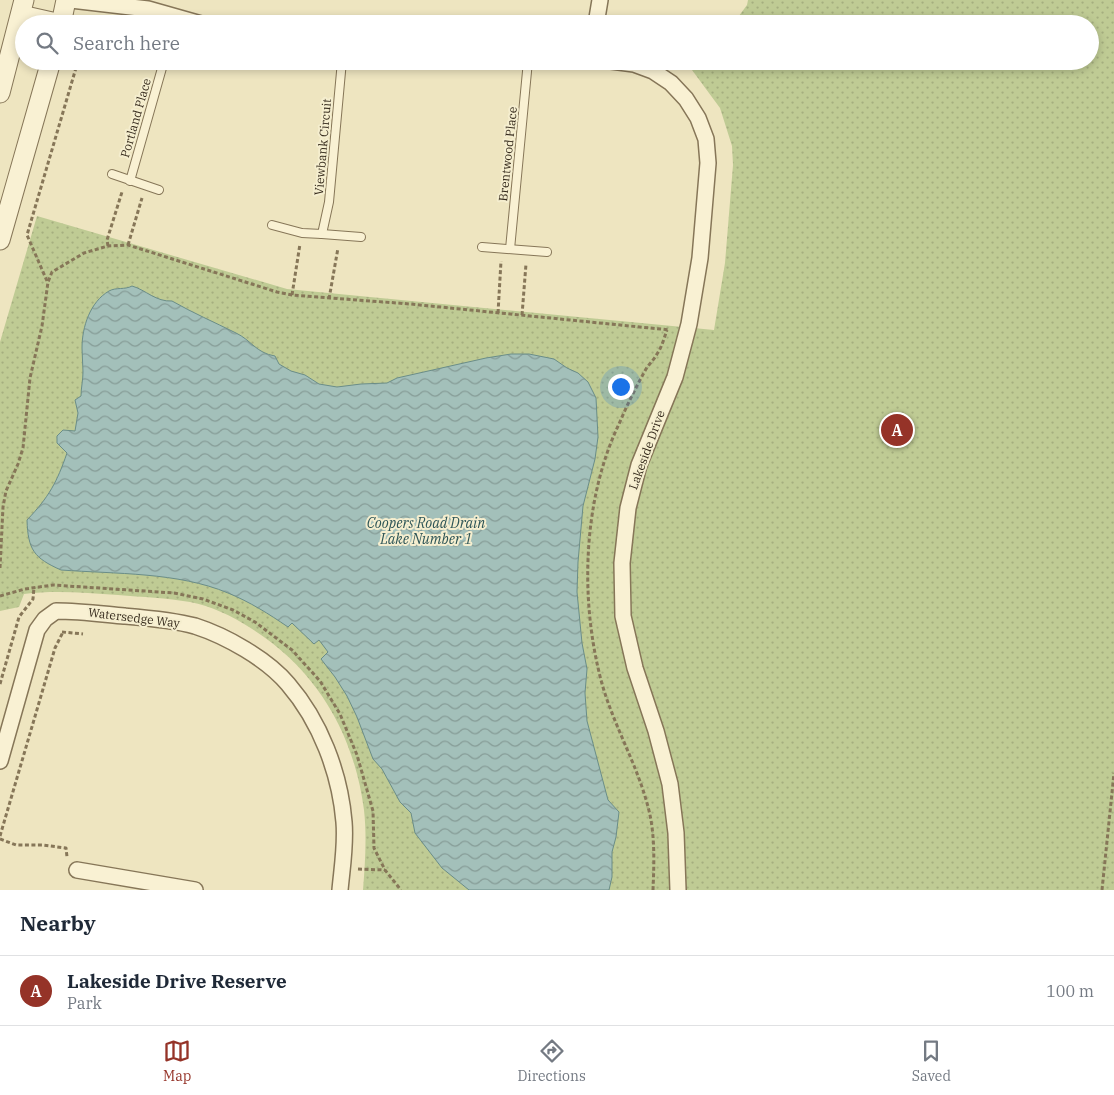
<!DOCTYPE html>
<html lang="en">
<head>
<meta charset="utf-8">
<style>
  :root { --surface:#fff; --page:#f2f2f3; --text:#1f2937; --muted:#747a83; --line:#e0e1e3; --accent:#953328 }
  body { margin:0; font-family:"IBM Plex Serif",serif; background:var(--page); color:var(--text) }
  .you { position:absolute; left:620px; top:386px; width:18px; height:18px; margin:-12px; border:4px solid #fff; border-radius:50%; background:#1a73e8; box-shadow:0 0 0 8px #1a73e833 }
  .badge { display:grid; place-items:center; width:32px; height:32px; border-radius:50%; background:var(--accent); color:#fff; font-size:16px; font-weight:700 }
  .pin { position:absolute; translate:-50% -50%; border:2px solid #fff; box-shadow:0 1px 5px #0006 }
  .list { margin:0; padding:0; list-style:none }
  h2 { display:flex; justify-content:space-between; align-items:center; height:65px; margin:0; padding:0 20px; font-size:21px }
  h2 small { font-size:16px; font-weight:400; color:var(--muted) }
  .list li { display:grid; grid-template-columns:32px 1fr auto; gap:15px; align-items:center; box-sizing:border-box; height:70px; padding:0 20px; border-top:1px solid var(--line) }
  .list b { display:block; font-size:19px; white-space:nowrap }
  .list p { margin:0; font-size:16px; white-space:nowrap; color:var(--muted) }
  .list em { font-size:16px; font-style:normal; color:var(--muted) }
  .icon { flex:none; width:28px; height:28px; fill:none; stroke:currentColor; stroke-width:2; stroke-linecap:round; stroke-linejoin:round }
  .map { position:relative; flex:none; width:1114px; height:890px; overflow:hidden }
  .search { position:absolute; background:var(--surface); box-shadow:0 2px 8px #0003; left:15px; right:15px; top:15px; height:55px; display:flex; align-items:center; gap:12px; box-sizing:border-box; padding:0 18px; border-radius:28px; color:var(--muted); font-size:19px }
  .sheet { height:135px; background:var(--surface) }
  nav { display:flex; justify-content:space-around; align-items:center; box-sizing:border-box; height:70px; border-top:1px solid var(--line); background:var(--surface); font-size:14px; color:var(--muted) }
  nav a { display:grid; justify-items:center; gap:2px }
  nav .on { color:var(--accent) }
  .map>svg:first-child { display:block }
  .park { fill:url(#park-dots) }
  .water { fill:url(#water-waves); stroke:#6a8d88 }
  .lines { fill:none; stroke-linecap:round; stroke-linejoin:round }
  .service-casing { stroke:#867658; stroke-width:10 }
  .minor-casing { stroke:#867658; stroke-width:18 }
  .tertiary-casing { stroke:#867658; stroke-width:21 }
  .path { stroke:#867658; stroke-width:3; stroke-dasharray:4 2.5; stroke-linecap:butt }
  .service { stroke:#f9f1d3; stroke-width:8 }
  .minor { stroke:#f9f1d3; stroke-width:15 }
  .tertiary { stroke:#f9f1d3; stroke-width:19 }
  .labels { text-anchor:middle; stroke-width:4; stroke-linejoin:round; paint-order:stroke }
  .street-label { font-size:12px; fill:#362b1d; stroke:#f5eecf }
  .water-label { font-size:14px; font-style:italic; fill:#2c5456; stroke:#f5eecf }
</style>
</head>
<body>
<div class="map">
<svg width="1114" height="890" viewBox="0 0 1114 890">
  <defs>
    <pattern id="park-dots" width="8" height="8" patternUnits="userSpaceOnUse" patternTransform="scale(1.25)"><rect width="8" height="8" fill="#bfcb94"/><path d="M2 2h.1M6 6h.1" fill="none" stroke="#a5ae7f" stroke-width="1.8" stroke-linecap="round"/></pattern>
    <pattern id="water-waves" width="16" height="10" patternUnits="userSpaceOnUse" patternTransform="scale(1.25)"><rect width="16" height="10" fill="#a3c0ba"/><path d="M0 5q4-4 8 0t8 0" fill="none" stroke="#869c97"/></pattern>
  </defs>
  <rect width="100%" height="100%" fill="#eee5c0"/>
  <path class="park" d="M748 0H1114V890H363C365 864 367 837 364 810 354 733 316 668 249 627 232 616 211 606 190 602 167 598 142 597 118 595 86 593 56 590 24 594L19 607 0 611V342L37 216 287 289 714 330 725 263 733 165 732 146 720 108 692 70 700 61H1090V24H733L747 5Z"/>
  <path class="water" d="M132 286C146 290 156 302 172 301 193 313 214 322 236 333 251 340 256 353 275 356L279 364 291 371 305 375 319 384 337 387 361 384 387 383 397 378 486 358 511 354H529L554 359 567 368 578 373 588 382 596 398 598 437 595 459 583 506 578 562 577 592 582 643 587 669 585 693 587 721 608 800 619 812 616 837 612 852V877L609 890H469L442 868 415 833 411 813 400 802 382 769 373 759 357 717 347 696 335 677 321 659 328 652 319 640 314 644 292 623 288 627C269 614 250 602 228 593 178 572 115 574 61 570 34 558 28 550 27 520 49 497 57 482 67 453L57 443V436L63 430 75 431 78 413 75 400 81 396C81 388 83 380 83 372 83 364 82 356 82 348 82 327 90 302 109 291 116 287 125 290 132 286Z"/>
  <g class="lines">
    <defs>
      <g id="service">
        <polyline points="112,174 159,190"/>
        <polyline points="130,181 164,61"/>
        <polyline points="272,225 302,233 322,234 329,202 342,61"/>
        <polyline points="322,234 361,237"/>
        <polyline points="482,247 547,252"/>
        <polyline points="510,249 528,61"/>
      </g>
      <g id="minor">
        <polyline points="71,0 148,9 201,24"/>
        <polyline points="596,24 600,0"/>
        <polyline points="611,61 634,64 653,71 671,83 686,99 698,118 706,139 708,163 700,258 689,324 675,377 639,465 628,508 622,563 623,616 635,668 656,731 670,784 676,833 678,890"/>
        <path d="M0 761 37 630 45 619 56 611C79 611 102 614 124 616 148 618 173 620 195 626 226 636 267 659 288 684 320 721 340 773 344 822 346 845 342 868 340 890"/>
        <polyline points="77,870 195,890"/>
      </g>
      <g id="tertiary">
        <polyline points="21,15 61,24"/>
        <polyline points="61,24 66,0"/>
        <polyline points="0,93 24,0"/>
        <polyline points="0,240 51,61"/>
      </g>
    </defs>
    <use href="#service" class="service-casing"/>
    <use href="#minor" class="minor-casing"/>
    <use href="#tertiary" class="tertiary-casing"/>
    <g class="path">
      <polyline points="128,245 142,198"/>
      <polyline points="108,246 107,240 122,192"/>
      <polyline points="47,281 27,235 78,61"/>
      <polyline points="292,295 300,244"/>
      <polyline points="329,299 338,248"/>
      <polyline points="498,313 501,261"/>
      <polyline points="522,315 526,264"/>
      <polyline points="0,568 3,507 6,491 18,464 23,448 30,378 42,326 48,282 52,272 84,253 108,246 128,245 277,292 292,295 410,304 670,330"/>
      <polyline points="0,596 25,589 53,585 174,593 203,599 233,610 255,622 292,650 320,681 340,714 357,755 373,811 374,848 385,870 401,890"/>
      <polyline points="62,632 83,634"/>
      <polyline points="0,684 19,617 33,599 34,587"/>
      <polyline points="0,836 55,648 63,632"/>
      <polyline points="0,839 16,845 42,845 66,848 67,857"/>
      <polyline points="358,869 385,870"/>
      <path d="M653 890C654 866 655 839 650 815 639 765 610 721 599 672 580 593 584 497 619 424 627 405 636 387 646 369 649 364 654 360 657 354 662 347 664 338 667 330"/>
      <polyline points="1102,890 1114,773"/>
    </g>
    <use href="#service" class="service"/>
    <use href="#minor" class="minor"/>
    <use href="#tertiary" class="tertiary"/>
  </g>
  <g class="labels">
    <g class="street-label">
      <text transform="translate(136 118) rotate(-74)" y="4">Portland Place</text>
      <text transform="translate(323 147) rotate(-85)" y="4">Viewbank Circuit</text>
      <text transform="translate(508 154) rotate(-84)" y="4">Brentwood Place</text>
      <text transform="translate(647 450) rotate(-70)" y="4">Lakeside Drive</text>
      <text transform="translate(134 618) rotate(7)" y="4">Watersedge Way</text>
    </g>
    <g class="water-label">
      <text x="426" y="528">Coopers Road Drain<tspan x="426" dy="16">Lake Number 1</tspan></text>
    </g>
  </g>
</svg>
<div class="you"></div>
<div class="pin badge" style="left:897px;top:430px">A</div>
<div class="search"><svg class="icon" aria-label="search" viewBox="0 0 24 24"><circle cx="10" cy="10" r="6"/><path d="M15 15l6 6"/></svg>Search here</div>
</div>
<section class="sheet">
<h2>Nearby<small></small></h2>
<ul class="list">
<li><span class="badge">A</span><div><b>Lakeside Drive Reserve</b><p>Park</p></div><em>100 m</em></li>
</ul>
</section>
<nav>
<a class="on"><svg class="icon" aria-label="map" viewBox="0 0 24 24"><path d="M3 6l6-2 6 2 6-2v14l-6 2-6-2-6 2zM9 4v14M15 6v14"/></svg>Map</a>
<a><svg class="icon" aria-label="directions" viewBox="0 0 24 24"><path d="M12 3l9 9-9 9-9-9zM9 14v-3h6M13 9l2 2-2 2"/></svg>Directions</a>
<a><svg class="icon" aria-label="saved" viewBox="0 0 24 24"><path d="M7 4h10v16l-5-4-5 4z"/></svg>Saved</a>
</nav>
</body>
</html>
